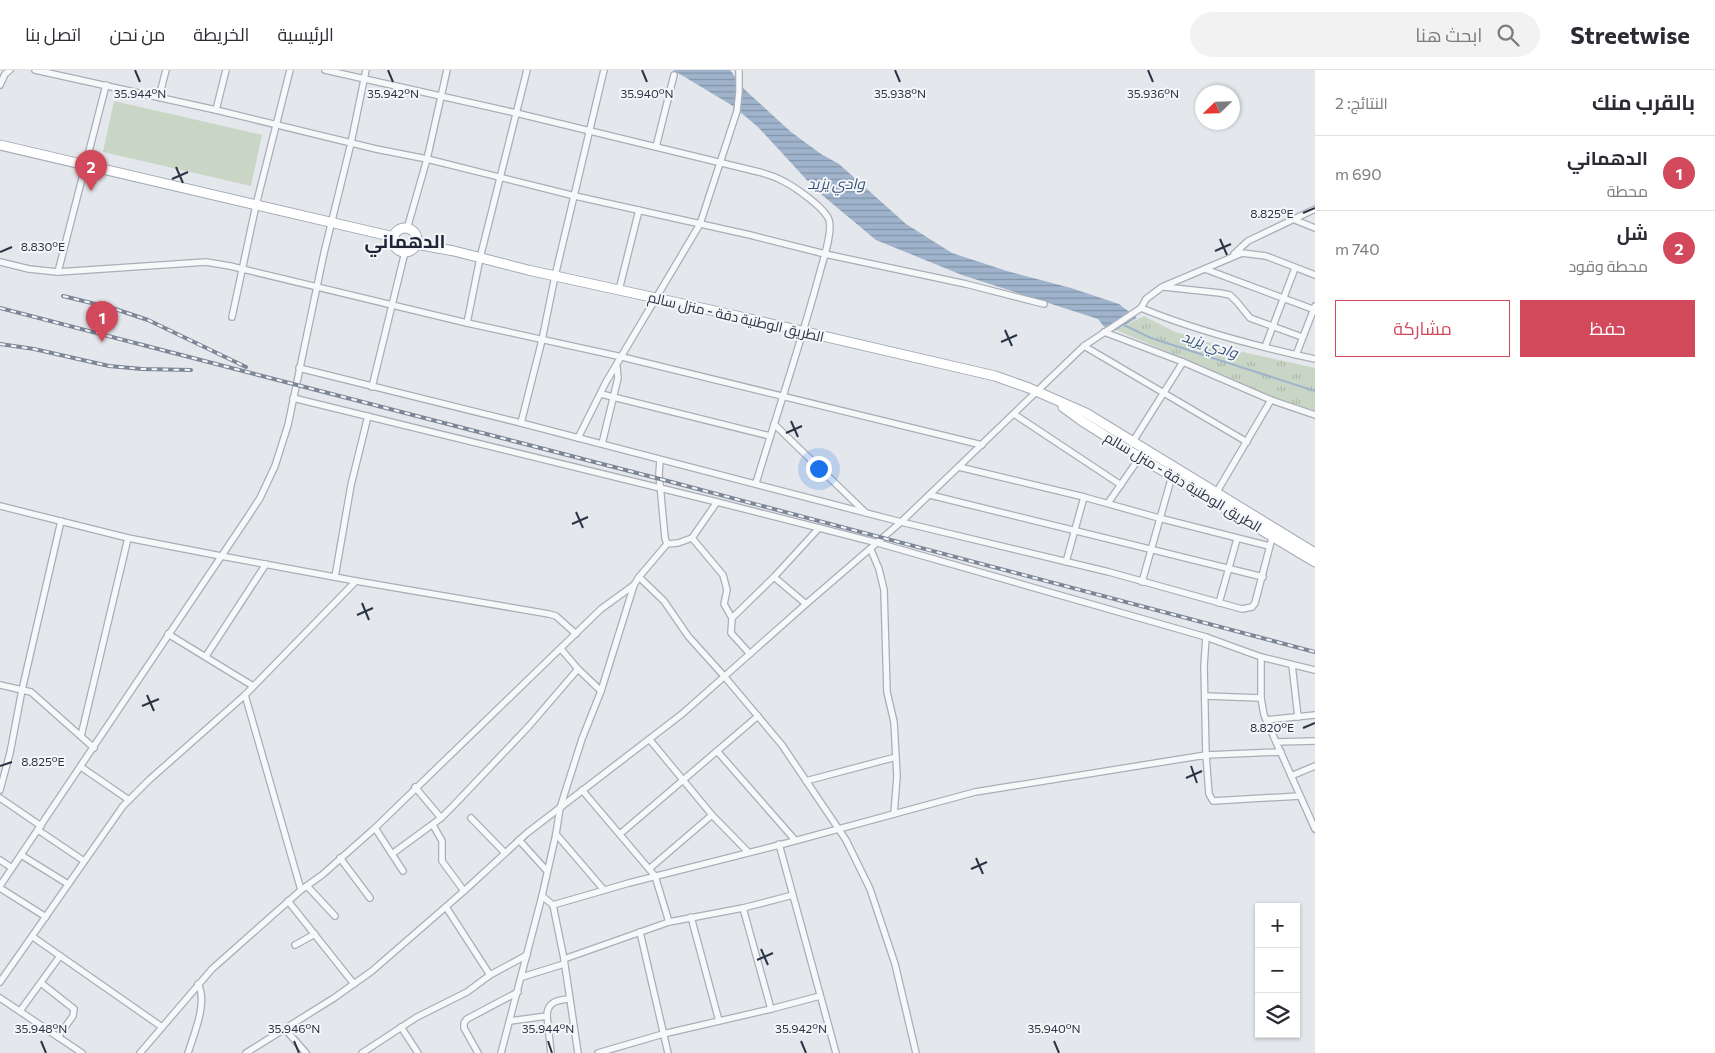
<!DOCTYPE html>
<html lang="ar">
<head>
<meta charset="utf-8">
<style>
  :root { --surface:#fff; --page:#f2f2f3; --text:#2b2b33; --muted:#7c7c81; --line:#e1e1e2; --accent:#d1495b }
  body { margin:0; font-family:Commissioner,Cairo,sans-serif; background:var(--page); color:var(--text); direction:rtl }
  .controls { position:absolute; right:15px; bottom:15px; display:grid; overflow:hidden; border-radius:0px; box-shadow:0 1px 4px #0004 }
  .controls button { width:45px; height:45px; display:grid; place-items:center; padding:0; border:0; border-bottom:1px solid var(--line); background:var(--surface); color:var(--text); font:25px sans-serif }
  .compass { position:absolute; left:1195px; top:15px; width:45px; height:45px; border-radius:50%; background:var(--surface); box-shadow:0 1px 4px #0004; rotate:247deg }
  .you { position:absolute; left:818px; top:398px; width:18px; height:18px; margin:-12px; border:4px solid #fff; border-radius:50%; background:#1a73e8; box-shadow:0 0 0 8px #1a73e833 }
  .badge { display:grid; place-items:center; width:32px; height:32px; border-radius:50%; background:var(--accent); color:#fff; font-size:16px; font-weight:700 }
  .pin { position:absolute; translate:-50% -41px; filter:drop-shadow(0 1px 2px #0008) }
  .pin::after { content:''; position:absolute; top:26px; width:18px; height:15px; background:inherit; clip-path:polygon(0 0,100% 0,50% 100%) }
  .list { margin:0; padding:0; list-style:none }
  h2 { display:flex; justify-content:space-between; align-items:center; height:65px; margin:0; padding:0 20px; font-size:21px }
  h2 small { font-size:16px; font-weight:400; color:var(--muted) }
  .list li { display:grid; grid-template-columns:32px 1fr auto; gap:15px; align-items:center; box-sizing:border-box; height:75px; padding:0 20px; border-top:1px solid var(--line) }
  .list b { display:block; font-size:19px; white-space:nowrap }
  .list p { margin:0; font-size:16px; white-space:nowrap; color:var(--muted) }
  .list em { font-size:16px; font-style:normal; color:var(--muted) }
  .actions { display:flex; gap:10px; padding:15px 20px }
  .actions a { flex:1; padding:11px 0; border:1px solid var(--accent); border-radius:0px; text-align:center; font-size:18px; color:var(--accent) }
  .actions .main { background:var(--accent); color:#fff }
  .icon { flex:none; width:28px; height:28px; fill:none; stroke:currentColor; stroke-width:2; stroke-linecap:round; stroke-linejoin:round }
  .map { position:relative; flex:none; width:1315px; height:983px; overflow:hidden; direction:ltr }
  header { display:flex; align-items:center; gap:30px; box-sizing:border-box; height:70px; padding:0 25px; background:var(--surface); border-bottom:1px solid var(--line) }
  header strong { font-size:24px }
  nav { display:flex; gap:28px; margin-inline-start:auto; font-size:18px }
  .search { width:350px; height:45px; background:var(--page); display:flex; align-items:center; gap:12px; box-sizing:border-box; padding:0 18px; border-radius:28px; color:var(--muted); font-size:19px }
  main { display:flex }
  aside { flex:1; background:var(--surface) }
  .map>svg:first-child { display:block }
  .grass { fill:url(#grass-tufts) }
  .green { fill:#c9d6c5 }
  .water { fill:url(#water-rules) }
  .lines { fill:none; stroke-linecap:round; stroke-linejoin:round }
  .stream { stroke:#9fb4cc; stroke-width:2 }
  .minor-casing { stroke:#a9aeb7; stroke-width:8 }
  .primary-casing { stroke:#a3abb8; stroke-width:11 }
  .minor { stroke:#f7f8fa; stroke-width:5.5 }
  .primary { stroke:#fff; stroke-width:9 }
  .rail-casing { stroke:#7d8696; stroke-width:4 }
  .rail { stroke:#f4f6f9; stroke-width:2; stroke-dasharray:5.5; stroke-linecap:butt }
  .ticks { fill:none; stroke:#2b3445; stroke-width:2 }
  .labels { text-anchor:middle; stroke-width:4; stroke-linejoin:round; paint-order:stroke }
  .street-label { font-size:14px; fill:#2b3445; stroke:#f4f6f9 }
  .water-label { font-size:15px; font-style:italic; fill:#34527a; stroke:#f4f6f9 }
  .district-label { font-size:19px; font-weight:bold; fill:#1d2536; stroke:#f4f6f9 }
  .ticks-label { font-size:12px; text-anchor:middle; fill:#2b3445; stroke:#f4f6f9; stroke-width:4; stroke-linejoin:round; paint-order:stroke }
</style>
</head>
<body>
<header>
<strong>Streetwise</strong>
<div class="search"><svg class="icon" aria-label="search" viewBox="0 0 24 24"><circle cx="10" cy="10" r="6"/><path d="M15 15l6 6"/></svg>ابحث هنا</div>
<nav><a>الرئيسية</a><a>الخريطة</a><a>من نحن</a><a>اتصل بنا</a></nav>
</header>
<main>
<aside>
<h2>بالقرب منك<small>النتائج: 2</small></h2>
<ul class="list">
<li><span class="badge">1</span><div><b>الدهماني</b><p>محطة</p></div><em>690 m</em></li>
<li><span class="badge">2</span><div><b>شل</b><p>محطة وقود</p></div><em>740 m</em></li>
</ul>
<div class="actions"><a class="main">حفظ</a><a>مشاركة</a></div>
</aside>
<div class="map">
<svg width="1315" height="983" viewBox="0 0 1315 983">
  <defs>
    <pattern id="grass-tufts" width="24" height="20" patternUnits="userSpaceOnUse" patternTransform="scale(1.25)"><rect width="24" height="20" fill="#c9d6c5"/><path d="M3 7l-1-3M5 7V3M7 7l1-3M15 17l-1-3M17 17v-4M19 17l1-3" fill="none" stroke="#adb8ab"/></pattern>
    <pattern id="water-rules" width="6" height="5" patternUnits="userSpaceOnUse" patternTransform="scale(1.25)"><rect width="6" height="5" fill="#9fb4cc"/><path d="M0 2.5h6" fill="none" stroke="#8293a7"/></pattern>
  </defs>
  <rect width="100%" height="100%" fill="#e4e7ec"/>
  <polygon class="grass" points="1144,246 1173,261 1225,278 1315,298 1315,342 1290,334 1116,260"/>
  <polygon class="green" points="114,31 262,65 251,116 103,82"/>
  <polygon class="water" points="673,0 730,0 745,20 791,62 821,84 839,94 906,154 952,183 1007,201 1071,218 1119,234 1137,248 1116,260 1108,262 1098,249 962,205 876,170 816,120 758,57 733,36"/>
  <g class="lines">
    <polyline class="stream" points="1124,255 1151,268 1315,321"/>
    <defs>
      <g id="minor">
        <polyline points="35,0 216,40 376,79 427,89 575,126 750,165 825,184 966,214 1044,234"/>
        <path d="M325 0 516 43 759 102C767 104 776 107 783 111 795 117 825 138 829 150 833 162 823 190 820 202 801 273 777 343 756 413"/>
        <polyline points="0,15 5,4 10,0"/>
        <polyline points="159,27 166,0"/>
        <polyline points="216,40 226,0"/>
        <polyline points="656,77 674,5"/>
        <polyline points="1295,150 1315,158"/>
        <polyline points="407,159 427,89 447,0"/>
        <polyline points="1234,184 1248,171 1315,139"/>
        <polyline points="0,192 29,199 58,202 206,192 230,196 467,253 622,287 982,375"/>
        <polyline points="1205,199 1315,240"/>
        <polyline points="58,202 106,15"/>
        <polyline points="1164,217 1220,223 1230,225 1237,232 1250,248 1302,267"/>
        <polyline points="619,220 639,140"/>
        <polyline points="1141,238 1146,229 1162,217 1242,183 1266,186 1315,205"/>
        <polyline points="232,247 256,135 290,0"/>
        <polyline points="467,253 480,188 527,0"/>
        <polyline points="1104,262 1183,292 1271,330 1315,345"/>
        <polyline points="1084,276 1247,372"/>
        <polyline points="1265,277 1295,198"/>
        <polyline points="1296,285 1315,236"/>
        <polyline points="299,298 521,353 901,452 1109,502 1242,539 1252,537 1255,533 1273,464"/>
        <polyline points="372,317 405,182"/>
        <polyline points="601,324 770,366"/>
        <polyline points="293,328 717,432 878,473 1206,567 1261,587 1315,600"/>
        <polyline points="1014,344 1121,415"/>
        <polyline points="521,353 542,270 555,206 604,0"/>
        <polyline points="774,354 866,443"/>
        <polyline points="578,368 606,312 700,154 737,41 739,22 739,0"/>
        <polyline points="1132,373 1183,292"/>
        <polyline points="602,374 618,308 617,297"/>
        <polyline points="959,397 1084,427 1159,448 1269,476"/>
        <polyline points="930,425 1263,507"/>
        <polyline points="1215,425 1271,330"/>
        <polyline points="1108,433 1140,387"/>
        <polyline points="0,436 128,468 221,486 356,511 549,544 556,546 576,564"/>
        <polyline points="692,468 723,505 727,520 724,534 732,548 731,563 750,584"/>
        <polyline points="667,474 678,473 692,468 717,432"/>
        <polyline points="871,480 879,499 884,520 887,622 894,652 897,706 894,744"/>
        <polyline points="1066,492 1084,427"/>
        <polyline points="335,507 351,415 368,346"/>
        <polyline points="639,507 664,531 688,566 724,606 782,675 846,770 870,819 895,894 916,983"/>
        <polyline points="774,507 806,534"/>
        <polyline points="1142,512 1172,406"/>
        <polyline points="1219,533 1237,469"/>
        <polyline points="732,548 774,507 819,458"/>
        <polyline points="168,564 253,616"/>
        <polyline points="1206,567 1204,596 1206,685 1281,682"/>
        <polyline points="561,579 578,599 601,621"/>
        <polyline points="206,586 266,494"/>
        <polyline points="1261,587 1261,628 1264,645 1315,759"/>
        <polyline points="1292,595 1298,647"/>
        <polyline points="0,615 31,622 94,678"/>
        <polyline points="245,625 301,820"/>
        <polyline points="1205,626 1261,628"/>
        <polyline points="1266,650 1315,645"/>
        <polyline points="81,666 128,468"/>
        <polyline points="650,670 712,745 748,782"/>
        <polyline points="1276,672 1315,671"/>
        <polyline points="717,681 795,770"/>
        <polyline points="81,697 129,730"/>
        <polyline points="1291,706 1315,696"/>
        <polyline points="806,711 896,687"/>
        <polyline points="415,717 441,748"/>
        <polyline points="0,720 10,683 22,620 61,451"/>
        <polyline points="582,720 655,806 669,852"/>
        <polyline points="0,728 41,756"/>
        <polyline points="471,748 505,783"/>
        <polyline points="433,755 442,771 442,791 464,821"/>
        <polyline points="375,758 403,801"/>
        <polyline points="38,760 84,791"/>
        <polyline points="556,764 604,820"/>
        <polyline points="620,764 758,646"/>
        <polyline points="519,770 547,801"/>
        <polyline points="779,774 836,983"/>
        <polyline points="392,784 441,748 455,734 529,656 578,599"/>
        <polyline points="21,785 68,814"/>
        <polyline points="340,788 370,828"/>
        <polyline points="0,790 12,798"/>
        <polyline points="649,799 712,745"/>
        <polyline points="0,816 247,448 260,428 275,396 288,355 324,183 351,73 366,0"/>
        <polyline points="307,816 335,846"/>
        <polyline points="0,818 46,847"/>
        <polyline points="542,826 553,835 629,813 787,773 975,722 1206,685 1209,724 1213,731 1300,726"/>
        <polyline points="288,831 354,914"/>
        <polyline points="553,835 564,889 578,983"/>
        <polyline points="446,837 490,905"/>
        <polyline points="743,838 771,939"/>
        <polyline points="691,847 719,951"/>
        <polyline points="640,862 668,983"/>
        <polyline points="33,867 162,957"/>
        <polyline points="295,875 315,864"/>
        <polyline points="564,889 669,852 743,838 793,825"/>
        <polyline points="522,907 564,894"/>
        <polyline points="0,912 123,736 149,710 245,625 356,511"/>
        <polyline points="41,913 74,939 73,946 58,967"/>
        <polyline points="0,928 82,983"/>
        <polyline points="20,941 60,886"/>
        <polyline points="547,946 551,983"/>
        <path d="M510 951 547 946C547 932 557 930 569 929"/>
        <polyline points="401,957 418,983"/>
        <polyline points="285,959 306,983"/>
        <polyline points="140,983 212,899 301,820 322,805 375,758 601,539 634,515 639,507 667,474 665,468 659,404 660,390"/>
        <path d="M188 983C194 964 208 932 198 914"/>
        <path d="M246 983 334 928 372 901 464 821 527 763 682 644 806 534 901 452 1084 276 1141 238C1197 261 1255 276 1315 289"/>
        <polyline points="362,983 417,947 467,922 490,905 527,885"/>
        <polyline points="478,983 464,958 464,953 467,949 518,922"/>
        <polyline points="501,983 542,826 556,764 560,738 582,669 601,621 634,515"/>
        <polyline points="598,983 663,964 771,939 820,926"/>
      </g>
      <g id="primary">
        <polyline points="0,75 394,167"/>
        <circle cx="405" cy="170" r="12"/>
        <polyline points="416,174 454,181 528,200 724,243 995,306 1029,318 1086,343 1315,483"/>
        <polyline points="1063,337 1082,351 1128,380 1315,492"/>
      </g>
    </defs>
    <use href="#minor" class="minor-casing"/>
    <use href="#primary" class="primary-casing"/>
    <use href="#minor" class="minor"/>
    <use href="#primary" class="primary"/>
    <defs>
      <g id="rail">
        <polyline points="63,226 112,238 148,250 246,297"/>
        <polyline points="0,238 660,409 1315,582"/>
        <polyline points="0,274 34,279 109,296 142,299 191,300"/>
      </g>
    </defs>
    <use href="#rail" class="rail-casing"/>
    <use href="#rail" class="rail"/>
  </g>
  <path class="ticks" d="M135 0 140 12M388 0 393 12M642 0 647 12M895 0 900 12M1148 0 1153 12M176 97 183 113M172 109 188 102M1303 143 1315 138M1220 169 1227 185M1215 181 1231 174M0 182 12 177M1005 260 1012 276M1001 272 1017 265M791 351 798 367M786 363 802 356M576 442 583 458M572 454 588 447M362 533 369 550M357 545 373 538M147 625 154 641M142 636 159 629M1303 658 1315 653M0 696 12 692M1191 696 1197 713M1186 708 1202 701M976 788 983 804M971 799 987 792M761 879 768 895M757 890 773 883M41 971 46 983M294 971 299 983M548 971 552 983M801 971 806 983M1054 971 1059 983"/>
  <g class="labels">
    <g class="street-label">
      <text transform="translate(736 247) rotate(13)" y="5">الطريق الوطنية دقة - منزل سالم</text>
      <text transform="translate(1183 412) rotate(31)" y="5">الطريق الوطنية دقة - منزل سالم</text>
    </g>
    <g class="water-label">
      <text x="836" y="119">وادي يزيد</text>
      <text transform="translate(1210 275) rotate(18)" y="5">وادي يزيد</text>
    </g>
    <g class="district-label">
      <text x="405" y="178">الدهماني</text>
    </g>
  </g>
  <g class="ticks-label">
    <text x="140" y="28">35.944°N</text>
    <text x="393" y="28">35.942°N</text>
    <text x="647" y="28">35.940°N</text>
    <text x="1153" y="28">35.936°N</text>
    <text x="900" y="28">35.938°N</text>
    <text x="1272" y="148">8.825°E</text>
    <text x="43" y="181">8.830°E</text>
    <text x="1272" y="662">8.820°E</text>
    <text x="43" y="696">8.825°E</text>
    <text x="41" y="963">35.948°N</text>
    <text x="294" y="963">35.946°N</text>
    <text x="548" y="963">35.944°N</text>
    <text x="801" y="963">35.942°N</text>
    <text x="1054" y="963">35.940°N</text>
  </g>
</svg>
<div class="controls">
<button>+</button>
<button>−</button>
<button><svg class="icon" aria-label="layers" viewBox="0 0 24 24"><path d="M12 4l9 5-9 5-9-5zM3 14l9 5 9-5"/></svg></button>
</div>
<svg class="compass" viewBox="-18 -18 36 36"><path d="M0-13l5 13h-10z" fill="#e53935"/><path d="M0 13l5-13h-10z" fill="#7c7c81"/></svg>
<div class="you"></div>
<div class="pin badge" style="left:102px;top:272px">1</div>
<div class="pin badge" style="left:91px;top:121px">2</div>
</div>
</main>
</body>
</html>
